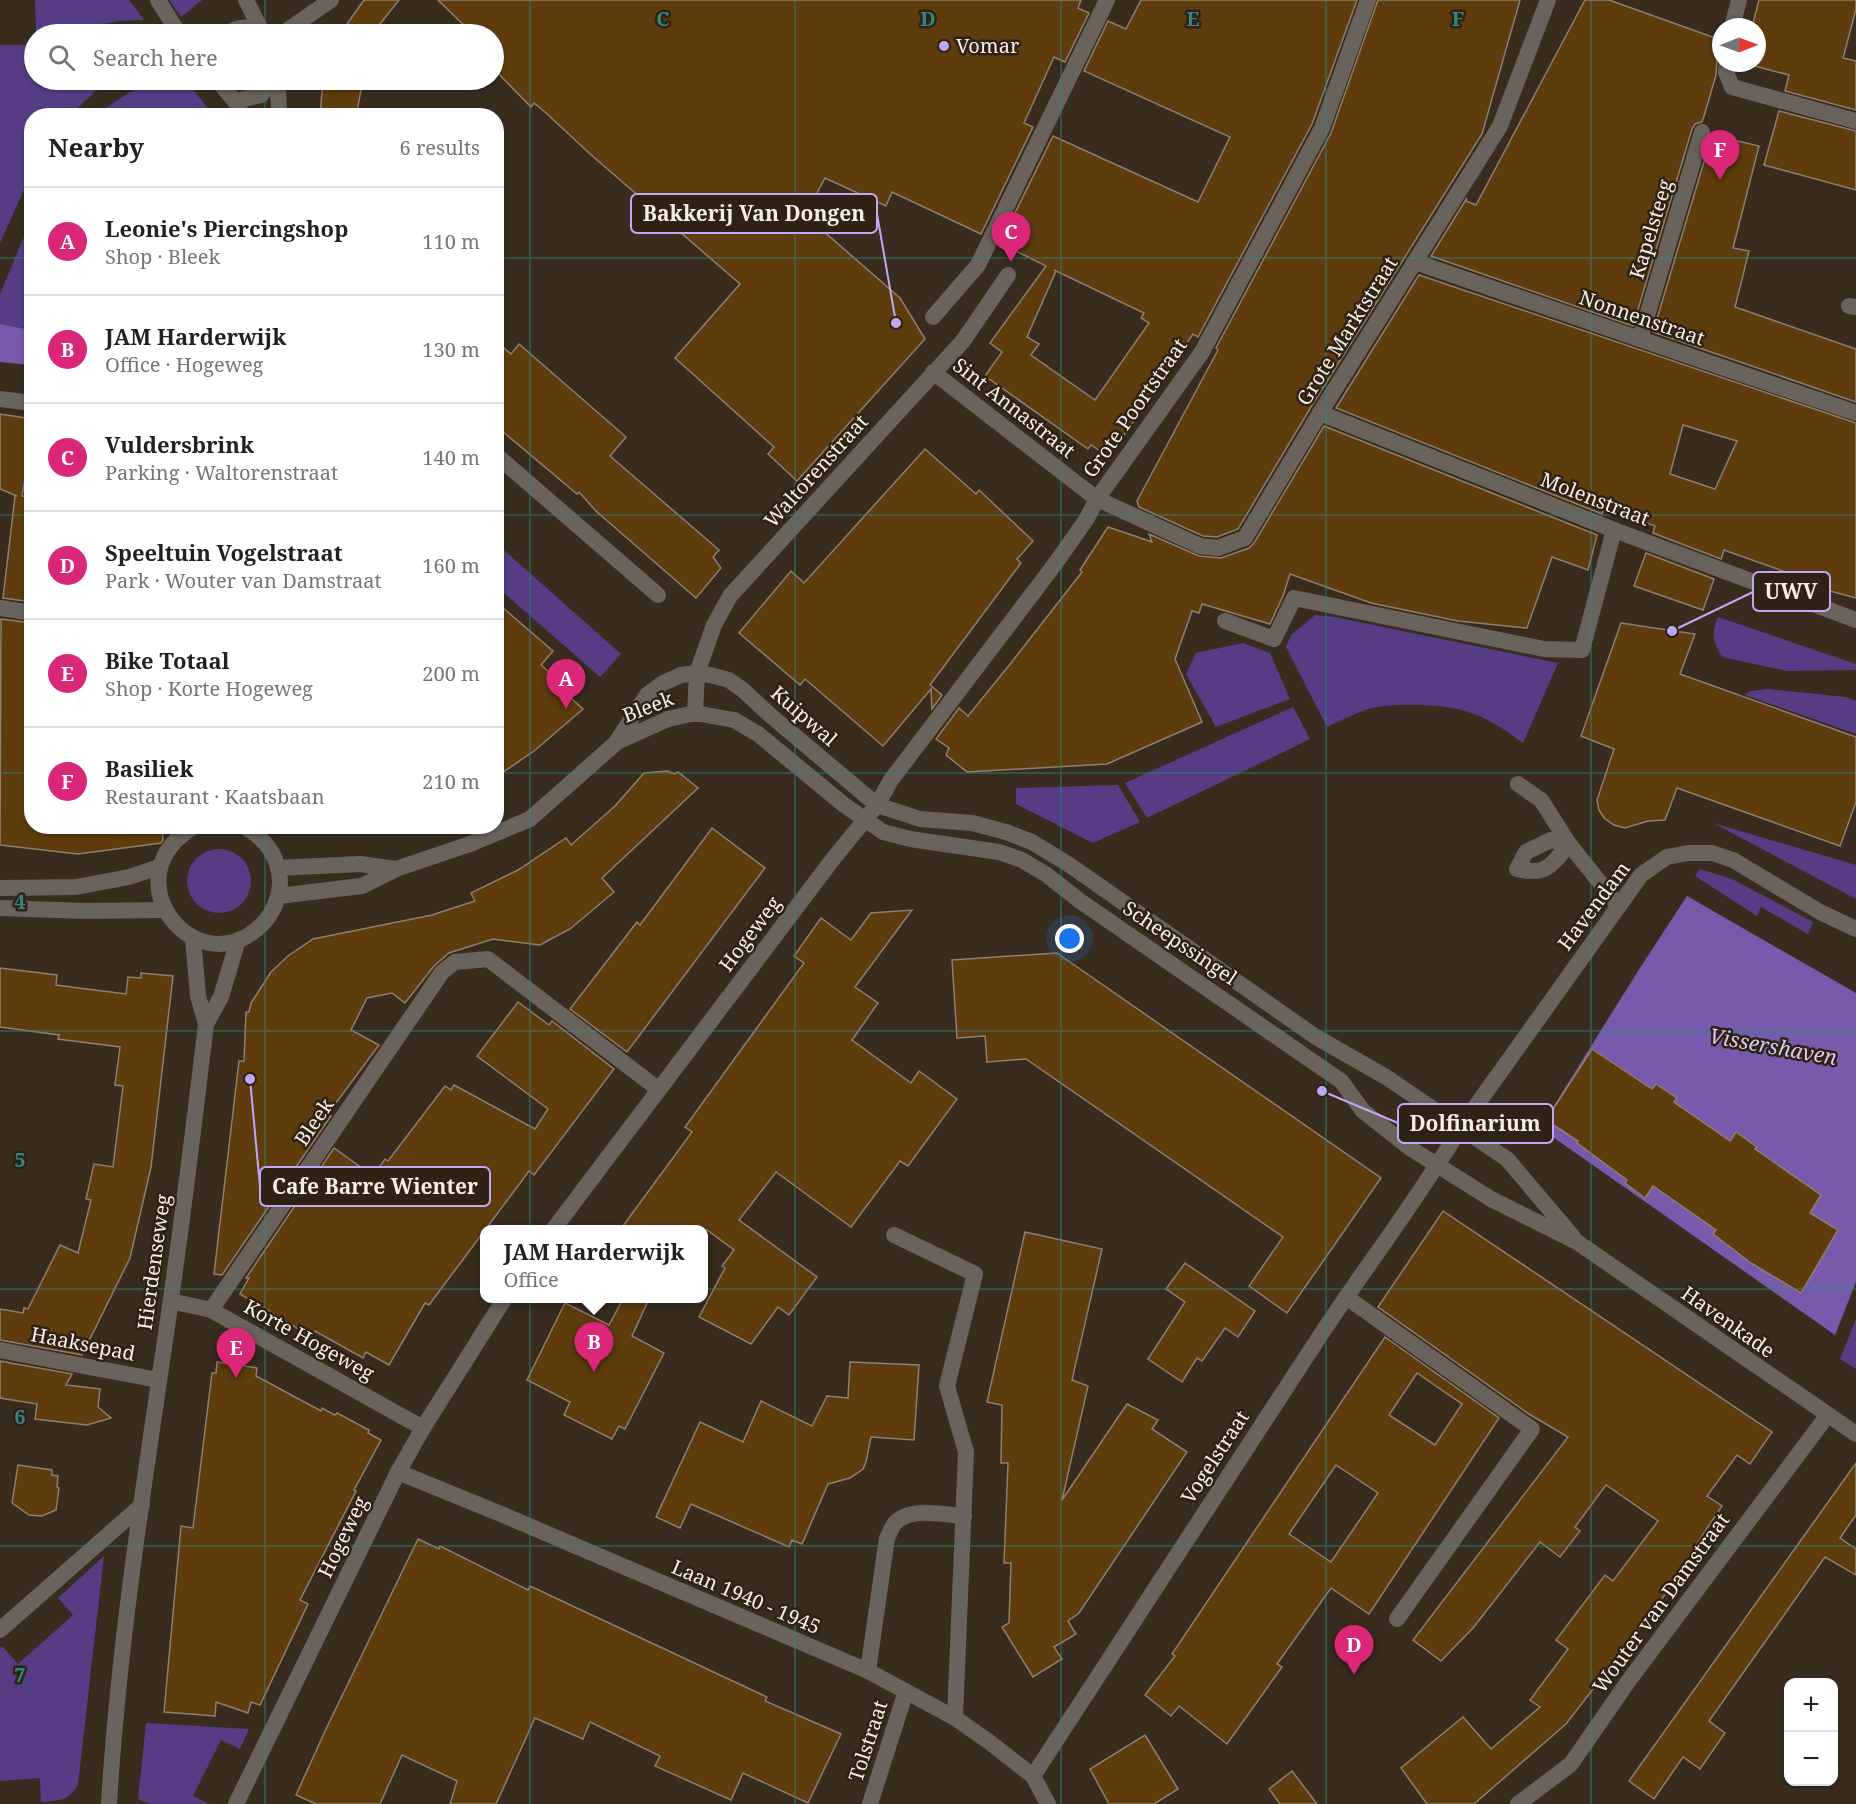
<!DOCTYPE html>
<html lang="en">
<head>
<meta charset="utf-8">
<style>
  :root { --surface:#fff; --page:#f6f6f6; --text:#202124; --muted:#757577; --line:#e0e0e0; --accent:#db2777 }
  body { margin:0; font-family:"Noto Serif",serif; background:var(--page); color:var(--text) }
  .controls { position:absolute; right:18px; bottom:18px; display:grid; overflow:hidden; border-radius:12px; box-shadow:0 2px 4px #0004 }
  .controls button { width:54px; height:54px; display:grid; place-items:center; padding:0; border:0; border-bottom:2px solid var(--line); background:var(--surface); color:var(--text); font:30px sans-serif }
  .compass { position:absolute; left:1712px; top:18px; width:54px; height:54px; border-radius:50%; background:var(--surface); box-shadow:0 2px 4px #0004; rotate:89deg }
  .you { position:absolute; left:1070px; top:939px; width:21px; height:21px; margin:-15px; border:4px solid #fff; border-radius:50%; background:#1a73e8; box-shadow:0 0 0 9px #1a73e833 }
  .badge { display:grid; place-items:center; width:39px; height:39px; border-radius:50%; background:var(--accent); color:#fff; font-size:20px; font-weight:700 }
  .pin { position:absolute; translate:-50% -50px; filter:drop-shadow(0 2px 3px #0008) }
  .pin::after { content:''; position:absolute; top:32px; width:21px; height:18px; background:inherit; clip-path:polygon(0 0,100% 0,50% 100%) }
  .popup { position:absolute; left:480px; top:1225px; width:228px; height:78px; box-sizing:border-box; display:grid; place-content:center; border-radius:12px; background:var(--surface); filter:drop-shadow(0 2px 4px #0005); font-size:20px; white-space:nowrap; color:var(--muted) }
  .popup b { font-size:22px; color:var(--text) }
  .popup::after { content:''; position:absolute; left:50%; top:100%; margin-left:-12px; border:12px solid transparent; border-top-color:var(--surface) }
  .list { margin:0; padding:0; list-style:none }
  h2 { display:flex; justify-content:space-between; align-items:center; height:78px; margin:0; padding:0 24px; font-size:26px }
  h2 small { font-size:20px; font-weight:400; color:var(--muted) }
  .list li { display:grid; grid-template-columns:39px 1fr auto; gap:18px; align-items:center; box-sizing:border-box; height:108px; padding:0 24px; border-top:2px solid var(--line) }
  .list b { display:block; font-size:22px; white-space:nowrap }
  .list p { margin:0; font-size:20px; white-space:nowrap; color:var(--muted) }
  .list em { font-size:20px; font-style:normal; color:var(--muted) }
  .icon { flex:none; width:33px; height:33px; fill:none; stroke:currentColor; stroke-width:2; stroke-linecap:round; stroke-linejoin:round }
  .map { position:relative; flex:none; width:1856px; height:1804px; overflow:hidden }
  .search { position:absolute; background:var(--surface); box-shadow:0 2px 4px #0004; left:24px; top:24px; width:480px; height:66px; display:flex; align-items:center; gap:15px; box-sizing:border-box; padding:0 21px; border-radius:33px; color:var(--muted); font-size:22px }
  .panel { position:absolute; background:var(--surface); box-shadow:0 2px 4px #0004; left:24px; top:108px; width:480px; height:726px; border-radius:24px }
  .map>svg:first-child { display:block }
  .green { fill:#563c85 }
  .water { fill:#775aac }
  .building { fill:#5e3c0e; stroke:#8d7f6f; stroke-width:1.5; fill-rule:evenodd }
  .lines { fill:none; stroke-linecap:round; stroke-linejoin:round }
  .service { stroke:#69635c; stroke-width:16 }
  .pedestrian { stroke:#69635c; stroke-width:16 }
  .minor { stroke:#69635c; stroke-width:16 }
  .tertiary { stroke:#69635c; stroke-width:16 }
  .grid { fill:none; stroke:#328880; stroke-width:1.5; stroke-opacity:0.55 }
  .poi-dot { fill:#bfa8f4; stroke:#2e2215; stroke-width:2 }
  .labels { text-anchor:middle; stroke-width:5; stroke-linejoin:round; paint-order:stroke }
  .poi-label { font-size:20px; fill:#f6eee5; stroke:#2e2215; text-anchor:start }
  .street-label { font-size:20px; fill:#f6eee5; stroke:#2e2215 }
  .water-label { font-size:21px; font-style:italic; fill:#d6c9f6; stroke:#2e2215 }
  .grid-label { font-size:20px; text-anchor:middle; font-weight:bold; fill:#328880; stroke:#2e2215; stroke-width:5; stroke-linejoin:round; paint-order:stroke }
  .leader { fill:none; stroke:#bfa8f4; stroke-width:2 }
  .callout-dot { fill:#bfa8f4; stroke:#2e2215; stroke-width:2 }
  .callout { fill:#2e2215; stroke:#bfa8f4; stroke-width:2 }
  .callout-label { font-size:21px; text-anchor:middle; font-weight:bold; fill:#f6eee5 }
</style>
</head>
<body>
<div class="map">
<svg width="1856" height="1804" viewBox="0 0 1856 1804">
  <rect width="100%" height="100%" fill="#382c1e"/>
  <g class="green">
    <polygon points="35,0 129,0 144,20 121,21 95,25 96,34 36,34"/>
    <polygon points="169,0 202,0 181,17"/>
    <polygon points="0,45 34,45 34,80 100,80 101,86 70,115 32,116 31,174 0,243"/>
    <polygon points="155,80 187,80 212,115 95,115 127,94"/>
    <polygon points="31,220 31,330 0,324 0,294"/>
    <polygon points="497,544 621,654 600,677 497,587"/>
    <path d="M1315 615 1335 617 1558 663 1523 743C1483 713 1461 705 1411 705 1397 705 1379 705 1365 710 1352 715 1339 721 1327 727L1286 647 1291 635Z"/>
    <path d="M1718 617 1856 664V670L1787 671 1722 657C1712 640 1711 635 1718 617Z"/>
    <polygon points="1243,643 1270,653 1290,699 1216,727 1186,674 1196,653"/>
    <polygon points="1769,689 1846,697 1856,701 1856,734 1745,695 1750,691"/>
    <polygon points="1293,707 1310,739 1147,818 1125,783"/>
    <polygon points="1118,785 1140,822 1093,843 1016,804 1016,788"/>
    <polygon points="1713,823 1856,865 1856,899"/>
    <circle cx="219" cy="881" r="32"/>
    <polygon points="1700,869 1732,879 1813,922 1808,934 1761,907 1757,916 1695,876"/>
    <polygon points="1856,1319 1856,1369 1840,1359"/>
    <path d="M104 1556 78 1784C69 1802 60 1800 41 1802L40 1778 0 1781V1648L2 1646 18 1664 73 1615 58 1598Z"/>
    <polygon points="146,1723 249,1729 240,1749 221,1740 193,1796 209,1804 150,1804 138,1799"/>
  </g>
  <g class="water">
    <polygon points="0,324 31,330 31,365 0,362"/>
    <polygon points="1687,896 1856,993 1856,1282 1835,1335 1540,1128 1638,971"/>
  </g>
  <g class="building">
    <polygon points="364,0 399,0 372,34 340,34"/>
    <polygon points="438,0 1081,0 1078,8 1089,13 1065,62 1054,57 1024,123 1033,127 981,234 892,192 886,206 825,178 805,215 900,298 925,339 797,481 768,454 774,447 675,358 740,284 589,153 545,112 534,103 531,107 494,69 494,34 473,34"/>
    <path d="M1141 0H1357L1312 124 1198 337 1193 334 1109 457 1091 445 1088 449 985 376 1002 352 990 343 1046 266 1000 243 1053 136 1198 202 1230 137 1084 71 1108 21 1126 29ZM1054 270 1144 313 1141 318 1149 323 1095 400 1031 355 1039 344 1027 337 1056 271Z"/>
    <polygon points="1378,0 1520,0 1482,134 1311,407 1238,529 1217,537 1203,536 1139,507 1137,501 1218,350 1216,348 1331,133"/>
    <polygon points="1585,0 1609,0 1721,40 1721,55 1717,61 1716,75 1704,116 1702,122 1695,124 1692,129 1633,326 1431,256 1467,198 1466,201 1476,205"/>
    <polygon points="1759,0 1856,0 1856,9 1843,58 1856,61 1856,110 1785,91 1789,75 1743,63 1757,63 1757,27 1752,27"/>
    <polygon points="323,80 363,80 356,116 320,116"/>
    <polygon points="1779,111 1856,131 1856,190 1764,165"/>
    <polygon points="1712,135 1759,146 1733,248 1749,251 1735,307 1856,349 1856,402 1653,332"/>
    <path d="M1419 275 1856 423V598L1789 580 1791 574 1724 550 1721 559 1653 533 1655 526 1604 508 1602 514 1336 408ZM1683 425 1737 441 1715 489 1670 474Z"/>
    <polygon points="496,341 511,354 519,344 626,437 610,456 719,550 713,557 721,568 696,598 597,512 579,492 577,494 496,426"/>
    <polygon points="0,414 32,419 32,468 27,467 22,496 32,497 32,602 3,598 15,496 17,496 0,489"/>
    <polygon points="1324,426 1597,535 1588,570 1552,557 1527,628 1458,621 1371,603 1290,574 1283,596 1270,624 1202,604 1199,613 1192,611 1175,659 1202,722 1107,764 967,772 946,755 949,748 936,739 959,708 968,716 1011,663 1082,572 1080,570 1108,527 1152,542 1149,534 1199,556 1221,558 1249,548 1254,543"/>
    <polygon points="925,449 976,494 979,490 1033,541 1017,559 1021,563 930,685 942,695 932,709 931,689 883,746 805,679 800,685 739,633 791,571 804,583"/>
    <polygon points="1646,553 1714,579 1703,610 1634,586"/>
    <polygon points="496,602 553,651 541,665 575,694 571,698 583,709 534,751 496,777"/>
    <polygon points="1,619 32,623 32,826 162,826 163,840 161,843 78,854 0,845"/>
    <polygon points="1621,623 1695,634 1680,674 1856,737 1856,802 1840,846 1677,788 1665,820 1648,821 1625,828 1614,825 1604,818 1599,810 1597,800 1614,749 1581,736"/>
    <polygon points="668,771 674,774 678,772 698,788 602,878 614,892 570,929 540,945 493,939 449,953 434,966 405,1003 392,993 367,998 351,1030 379,1045 327,1115 331,1116 222,1275 214,1274 239,1061 244,1061 246,1012 249,1012 251,1003 271,972 288,956 313,939 432,915 475,901 471,893 518,870 566,838 571,845 615,806 644,773"/>
    <polygon points="712,828 765,868 627,1052 570,1009 637,922 640,925"/>
    <polygon points="912,910 855,987 878,1003 852,1040 911,1083 919,1071 957,1099 908,1166 900,1161 851,1227 776,1172 739,1220 817,1277 789,1315 778,1307 751,1344 699,1317 725,1268 722,1266 734,1250 707,1230 620,1230 692,1132 685,1127 804,963 794,956 821,918 851,940 871,913"/>
    <polygon points="1057,953 1381,1178 1287,1313 1249,1286 1283,1237 1026,1059 987,1062 985,1036 957,1038 952,960"/>
    <polygon points="0,968 57,975 56,985 126,994 128,977 141,978 141,973 173,976 151,1167 130,1258 82,1355 0,1340 0,1309 23,1313 24,1308 28,1309 60,1245 78,1253 91,1200 86,1199 94,1164 113,1167 123,1086 115,1085 120,1047 58,1039 59,1035 0,1027"/>
    <polygon points="518,1002 549,1025 552,1021 614,1069 534,1175 529,1171 429,1305 425,1303 389,1365 366,1352 363,1358 315,1331 312,1337 240,1294 249,1278 246,1278 334,1148 373,1176 385,1159 388,1161 445,1086 451,1090 454,1085 535,1129 548,1109 477,1056"/>
    <polygon points="1592,1049 1652,1089 1656,1084 1677,1098 1674,1102 1730,1141 1736,1132 1757,1147 1755,1149 1821,1195 1810,1213 1838,1230 1801,1293 1751,1263 1713,1234 1716,1230 1653,1186 1645,1198 1625,1183 1627,1180 1577,1143 1578,1141 1546,1120"/>
    <polygon points="1443,1211 1772,1432 1750,1464 1737,1455 1707,1496 1722,1506 1696,1545 1699,1547 1648,1618 1566,1724 1474,1804 1427,1804 1401,1768 1463,1717 1491,1749 1540,1707 1530,1700 1568,1649 1556,1640 1605,1575 1613,1581 1658,1521 1606,1485 1575,1527 1580,1531 1560,1557 1540,1542 1473,1628 1441,1661 1413,1640 1568,1437 1529,1414 1378,1307"/>
    <polygon points="1025,1232 1102,1249 1072,1380 1088,1386 1062,1500 1127,1404 1158,1420 1152,1429 1187,1452 1079,1613 1068,1621 1076,1634 1054,1647 1062,1659 1033,1677 1002,1627 1009,1623 1011,1563 1004,1563 1008,1463 1001,1463 1002,1405 987,1402"/>
    <polygon points="1185,1263 1255,1311 1238,1337 1225,1328 1202,1361 1197,1358 1182,1382 1148,1359 1185,1302 1166,1289"/>
    <polygon points="623,1299 649,1299 632,1336 664,1353 625,1429 619,1426 612,1439 564,1415 570,1402 527,1380 565,1303 609,1325"/>
    <path d="M1385 1337 1499 1418 1369 1614 1331 1588 1277 1664 1282 1667 1227 1744 1179 1706 1171 1716 1145 1695 1175 1656 1172 1654ZM1417 1373 1462 1404 1435 1445 1389 1415ZM1336 1465 1378 1493 1331 1562 1289 1534Z"/>
    <polygon points="0,1361 72,1374 66,1385 100,1389 98,1407 111,1418 87,1425 35,1419 37,1404 0,1398"/>
    <polygon points="217,1362 257,1368 256,1376 321,1411 322,1408 335,1415 337,1413 369,1430 368,1433 381,1440 354,1490 356,1491 300,1600 308,1604 260,1705 251,1702 248,1713 216,1702 215,1716 164,1712 181,1526 193,1528 212,1373 216,1373"/>
    <polygon points="850,1362 919,1365 914,1440 871,1437 866,1462 863,1469 850,1478 828,1484 802,1544 792,1540 789,1547 691,1504 680,1528 656,1517 700,1422 743,1442 761,1401 812,1426 827,1396 848,1398"/>
    <polygon points="1856,1463 1856,1515 1840,1538 1856,1549 1856,1575 1825,1557 1709,1721 1725,1733 1700,1769 1683,1757 1654,1799 1629,1781"/>
    <polygon points="18,1465 52,1470 52,1475 58,1476 57,1487 59,1488 56,1510 42,1516 29,1515 12,1503"/>
    <polygon points="418,1539 439,1549 440,1546 528,1590 530,1586 767,1697 765,1701 841,1734 808,1803 743,1773 731,1800 655,1766 660,1756 590,1722 583,1739 535,1718 496,1804 450,1804 457,1781 402,1755 380,1804 316,1804 296,1795 326,1729"/>
    <polygon points="1145,1735 1178,1789 1154,1804 1109,1804 1090,1769"/>
    <polygon points="1292,1771 1317,1804 1280,1804 1269,1789"/>
  </g>
  <g class="lines">
    <g class="service">
      <polyline points="1849,306 1856,307"/>
      <polyline points="1640,339 1702,132"/>
      <polyline points="1518,784 1541,800 1569,844 1618,905"/>
      <path d="M1551 840 1569 844C1551 866 1546 876 1517 869L1526 852Z"/>
      <polyline points="1346,1297 1532,1429 1397,1619"/>
      <polyline points="211,1310 442,972 455,962 488,959 658,1089"/>
    </g>
    <polyline class="pedestrian" points="933,317 978,265 1107,0"/>
    <g class="minor">
      <polyline points="1732,27 1739,0"/>
      <polyline points="282,34 331,0"/>
      <polyline points="1727,63 1726,72 1732,87 1856,121"/>
      <polyline points="1415,262 1856,413"/>
      <polyline points="933,372 1097,499 1200,546 1218,548 1245,538 1320,413 1500,126 1548,0"/>
      <polyline points="0,399 32,403"/>
      <polyline points="1320,413 1614,530 1856,620"/>
      <polyline points="496,455 658,595"/>
      <polyline points="0,608 32,613"/>
      <polyline points="1225,621 1274,639 1294,598 1544,649 1582,650 1614,530"/>
      <polyline points="695,713 697,673 714,625 730,596 963,341 1008,275"/>
      <polyline points="193,938 198,996 206,1024"/>
      <polyline points="553,1230 833,859 877,805 891,780 1052,568 1086,520 1097,499 1202,352 1322,128 1368,0"/>
      <polyline points="894,1235 975,1274 947,1386 966,1452 955,1718"/>
      <polyline points="171,1301 211,1310 423,1428"/>
      <polyline points="0,1350 158,1380"/>
      <polyline points="398,1472 501,1514 868,1671 955,1718 988,1741 1033,1776 1048,1804"/>
      <polyline points="0,1630 142,1505"/>
      <path d="M868 1671 887 1538C890 1533 892 1525 897 1521 914 1507 943 1515 964 1516"/>
      <path d="M1033 1776C1128 1632 1221 1486 1316 1342 1363 1270 1417 1201 1461 1127L1641 875 1667 857 1688 853H1712L1733 860 1820 912 1856 929"/>
      <path d="M109 1804C119 1635 147 1467 171 1299 184 1208 195 1116 206 1024L221 997 238 940"/>
      <polyline points="236,1804 398,1472 423,1428 505,1298"/>
      <polyline points="870,1804 906,1691"/>
      <polyline points="1518,1804 1571,1764 1627,1683 1827,1416"/>
    </g>
    <g class="tertiary">
      <polyline points="158,0 179,34"/>
      <polyline points="246,0 263,34"/>
      <path d="M228 34C236 26 249 27 260 28"/>
      <polyline points="217,80 235,101 243,116"/>
      <polyline points="278,80 279,116"/>
      <polyline points="235,101 261,95 274,80"/>
      <polyline points="617,741 647,695 663,683 681,675 697,673 710,675 729,680 743,690 770,715 877,805 920,819 972,823 1006,832 1032,842 1068,864 1316,1037 1386,1077 1507,1159 1573,1237"/>
      <path d="M195 826C109 876 193 983 257 929 271 918 280 899 280 881 279 856 264 837 243 826"/>
      <polyline points="278,868 360,864 396,869"/>
      <polyline points="0,888 76,887 129,877 159,867"/>
      <polyline points="278,896 362,886 396,869 470,844 530,819 617,742 668,719 695,713 734,720 758,734 843,804 883,832 910,839 999,852 1022,860 1047,875 1080,901 1341,1081 1363,1111 1410,1148 1491,1199 1577,1242 1856,1434"/>
      <polyline points="0,908 86,911 164,910"/>
    </g>
  </g>
  <path class="grid" d="M265 0V34M530 0V1804M795 0V1804M1061 0V1804M1326 0V1804M1591 0V1804M265 80V116M0 258H32M496 258H1856M0 515H32M496 515H1856M0 773H32M496 773H1856M265 826V1804M0 1031H1856M0 1289H1856M0 1546H1856"/>
  <circle class="poi-dot" cx="944" cy="46" r="6"/>
  <g class="labels">
    <g class="poi-label">
      <text x="956" y="53">Vomar</text>
    </g>
    <g class="street-label">
      <text transform="translate(1651 229) rotate(-73)" y="7">Kapelsteeg</text>
      <text transform="translate(1642 318) rotate(19)" y="7">Nonnenstraat</text>
      <text transform="translate(1347 331) rotate(-58)" y="7">Grote Marktstraat</text>
      <text transform="translate(1014 408) rotate(38)" y="7">Sint Annastraat</text>
      <text transform="translate(1135 408) rotate(-55)" y="7">Grote Poortstraat</text>
      <text transform="translate(816 471) rotate(-48)" y="7">Waltorenstraat</text>
      <text transform="translate(1595 499) rotate(21)" y="7">Molenstraat</text>
      <text transform="translate(648 707) rotate(-21)" y="7">Bleek</text>
      <text transform="translate(804 716) rotate(41)" y="7">Kuipwal</text>
      <text transform="translate(1594 906) rotate(-53)" y="7">Havendam</text>
      <text transform="translate(750 934) rotate(-53)" y="7">Hogeweg</text>
      <text transform="translate(1180 943) rotate(34)" y="7">Scheepssingel</text>
      <text transform="translate(314 1122) rotate(-56)" y="7">Bleek</text>
      <text transform="translate(154 1262) rotate(-82)" y="7">Hierdenseweg</text>
      <text transform="translate(1728 1322) rotate(35)" y="7">Havenkade</text>
      <text transform="translate(309 1340) rotate(29)" y="7">Korte Hogeweg</text>
      <text transform="translate(83 1344) rotate(11)" y="7">Haaksepad</text>
      <text transform="translate(1215 1457) rotate(-57)" y="7">Vogelstraat</text>
      <text transform="translate(343 1537) rotate(-64)" y="7">Hogeweg</text>
      <text transform="translate(746 1597) rotate(23)" y="7">Laan 1940 - 1945</text>
      <text transform="translate(1661 1603) rotate(-54)" y="7">Wouter van Damstraat</text>
      <text transform="translate(868 1741) rotate(-72)" y="7">Tolstraat</text>
    </g>
    <g class="water-label">
      <text transform="translate(1773 1047) rotate(10)" y="7">Vissershaven</text>
    </g>
  </g>
  <g class="grid-label">
    <text x="663" y="26">C</text>
    <text x="928" y="26">D</text>
    <text x="1193" y="26">E</text>
    <text x="1458" y="26">F</text>
    <text x="20" y="909">4</text>
    <text x="20" y="1167">5</text>
    <text x="20" y="1424">6</text>
    <text x="20" y="1682">7</text>
  </g>
  <path class="leader" d="M896 323L877 214M1672 631L1753 592M1322 1091L1398 1123M250 1079L260 1187"/>
  <g class="callout-dot">
    <circle cx="896" cy="323" r="6"/>
    <circle cx="1672" cy="631" r="6"/>
    <circle cx="1322" cy="1091" r="6"/>
    <circle cx="250" cy="1079" r="6"/>
  </g>
  <g class="callout">
    <rect x="631" y="194" width="246" height="39" rx="6"/>
    <rect x="1753" y="572" width="77" height="39" rx="6"/>
    <rect x="1398" y="1104" width="155" height="39" rx="6"/>
    <rect x="260" y="1167" width="230" height="39" rx="6"/>
  </g>
  <g class="callout-label">
    <text x="754" y="221">Bakkerij Van Dongen</text>
    <text x="1791" y="599">UWV</text>
    <text x="1475" y="1131">Dolfinarium</text>
    <text x="375" y="1194">Cafe Barre Wienter</text>
  </g>
</svg>
<div class="controls">
<button>+</button>
<button>−</button>
</div>
<svg class="compass" viewBox="-18 -18 36 36"><path d="M0-13l5 13h-10z" fill="#e53935"/><path d="M0 13l5-13h-10z" fill="#757577"/></svg>
<div class="you"></div>
<div class="pin badge" style="left:566px;top:709px">A</div>
<div class="pin badge" style="left:594px;top:1372px">B</div>
<div class="popup"><b>JAM Harderwijk</b>Office</div>
<div class="pin badge" style="left:1011px;top:262px">C</div>
<div class="pin badge" style="left:1354px;top:1675px">D</div>
<div class="pin badge" style="left:236px;top:1378px">E</div>
<div class="pin badge" style="left:1720px;top:180px">F</div>
<div class="search"><svg class="icon" aria-label="search" viewBox="0 0 24 24"><circle cx="10" cy="10" r="6"/><path d="M15 15l6 6"/></svg>Search here</div>
<section class="panel">
<h2>Nearby<small>6 results</small></h2>
<ul class="list">
<li><span class="badge">A</span><div><b>Leonie's Piercingshop</b><p>Shop · Bleek</p></div><em>110 m</em></li>
<li><span class="badge">B</span><div><b>JAM Harderwijk</b><p>Office · Hogeweg</p></div><em>130 m</em></li>
<li><span class="badge">C</span><div><b>Vuldersbrink</b><p>Parking · Waltorenstraat</p></div><em>140 m</em></li>
<li><span class="badge">D</span><div><b>Speeltuin Vogelstraat</b><p>Park · Wouter van Damstraat</p></div><em>160 m</em></li>
<li><span class="badge">E</span><div><b>Bike Totaal</b><p>Shop · Korte Hogeweg</p></div><em>200 m</em></li>
<li><span class="badge">F</span><div><b>Basiliek</b><p>Restaurant · Kaatsbaan</p></div><em>210 m</em></li>
</ul>
</section>
</div>
</body>
</html>
